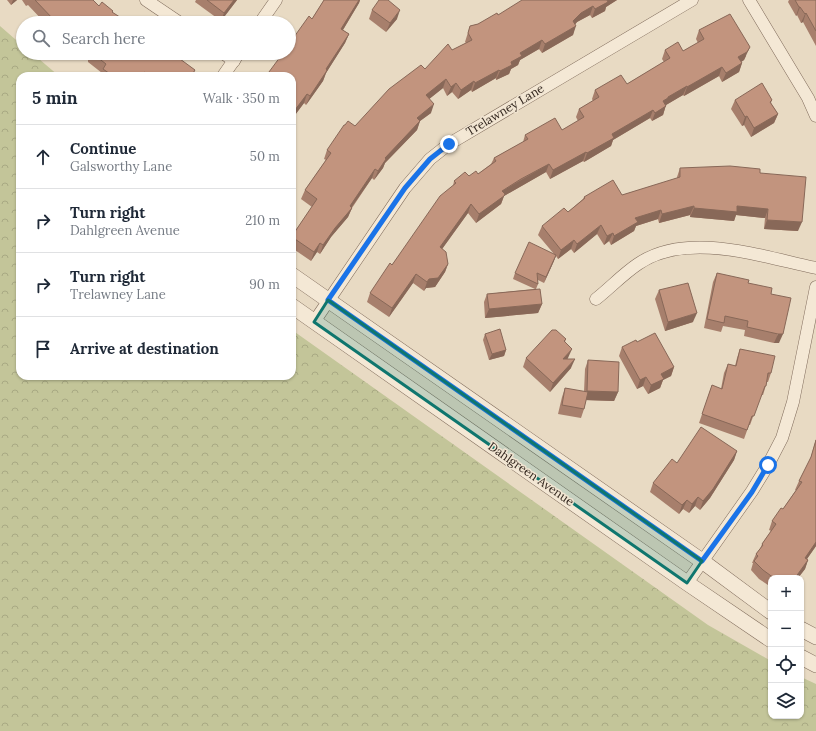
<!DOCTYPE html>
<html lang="en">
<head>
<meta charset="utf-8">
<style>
  :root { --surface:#fff; --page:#f6f6f7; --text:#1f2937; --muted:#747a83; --line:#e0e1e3 }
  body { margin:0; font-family:Lora,serif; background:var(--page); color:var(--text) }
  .controls { position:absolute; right:12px; bottom:12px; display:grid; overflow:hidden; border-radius:8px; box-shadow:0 1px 3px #0004 }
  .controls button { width:36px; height:36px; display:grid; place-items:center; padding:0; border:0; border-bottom:1px solid var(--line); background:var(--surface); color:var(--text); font:20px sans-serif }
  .stop { position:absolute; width:12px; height:12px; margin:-9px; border:3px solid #1a73e8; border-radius:50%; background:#fff }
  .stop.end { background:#1a73e8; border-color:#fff; box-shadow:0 1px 4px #0008 }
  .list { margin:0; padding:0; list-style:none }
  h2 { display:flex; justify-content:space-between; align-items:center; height:52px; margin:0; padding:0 16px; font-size:17px }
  h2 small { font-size:13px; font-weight:400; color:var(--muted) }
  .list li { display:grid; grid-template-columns:26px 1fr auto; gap:12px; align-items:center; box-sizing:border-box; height:64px; padding:0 16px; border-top:1px solid var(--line) }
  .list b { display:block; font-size:15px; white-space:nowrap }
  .list p { margin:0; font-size:13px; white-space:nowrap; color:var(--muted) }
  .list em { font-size:13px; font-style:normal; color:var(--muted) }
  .icon { flex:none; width:22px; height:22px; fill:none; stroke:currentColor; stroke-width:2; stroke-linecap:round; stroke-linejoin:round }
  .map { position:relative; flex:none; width:816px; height:731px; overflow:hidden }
  .search { position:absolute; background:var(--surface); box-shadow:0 1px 3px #0004; left:16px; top:16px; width:280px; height:44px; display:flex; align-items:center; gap:10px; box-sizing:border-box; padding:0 14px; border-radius:22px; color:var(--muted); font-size:15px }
  .panel { position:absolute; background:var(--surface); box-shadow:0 1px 3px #0004; left:16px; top:72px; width:280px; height:308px; border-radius:12px }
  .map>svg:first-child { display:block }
  .forest { fill:url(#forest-crowns) }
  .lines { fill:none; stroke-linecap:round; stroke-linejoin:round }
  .minor-casing { stroke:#806c5c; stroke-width:13 }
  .tertiary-casing { stroke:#806c5c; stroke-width:16 }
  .minor { stroke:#f4e8d5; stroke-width:12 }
  .tertiary { stroke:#f4e8d5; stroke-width:15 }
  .wall { fill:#a77f6c }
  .shaded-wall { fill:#886858 }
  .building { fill:#c2947e; stroke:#886858 }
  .route { stroke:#1a73e8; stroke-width:5 }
  .marked { fill:#0f766e; fill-opacity:0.2; stroke:#0f766e; stroke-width:3; stroke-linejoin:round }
  .labels { text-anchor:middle; stroke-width:3; stroke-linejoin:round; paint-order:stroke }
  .street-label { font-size:12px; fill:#32261e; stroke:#f1e5d2 }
</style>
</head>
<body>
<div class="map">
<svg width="816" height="731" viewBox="0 0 816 731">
  <defs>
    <pattern id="forest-crowns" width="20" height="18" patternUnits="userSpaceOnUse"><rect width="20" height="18" fill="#c3c599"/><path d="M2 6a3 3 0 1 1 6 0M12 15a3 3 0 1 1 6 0" fill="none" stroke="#a8a983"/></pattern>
  </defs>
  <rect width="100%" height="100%" fill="#e8dac3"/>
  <polygon class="forest" points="0,26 23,46 23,53 32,53 59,76 20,76 20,376 292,376 292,330 708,625 771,661 771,716 801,716 801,677 816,684 816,731 0,731"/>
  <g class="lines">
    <defs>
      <g id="minor">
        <polyline points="146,0 180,23"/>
        <polyline points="749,0 808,98 816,116"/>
        <polyline points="260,23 276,0"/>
        <polyline points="223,53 234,61"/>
        <polyline points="223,76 239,53"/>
        <path d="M596 299C610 288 623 274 638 264 687 230 763 257 816 268"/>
        <polyline points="314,322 405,188 430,159 449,144 692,0"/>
        <polyline points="687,583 752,491 768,465 782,438 793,402 816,287"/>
      </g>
      <g id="tertiary">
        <polyline points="292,275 702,561 771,612"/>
        <polyline points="292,306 687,583 771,640"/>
        <polyline points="801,629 816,637"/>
        <polyline points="801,657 816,665"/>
      </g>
    </defs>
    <use href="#minor" class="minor-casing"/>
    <use href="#tertiary" class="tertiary-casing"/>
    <use href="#minor" class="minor"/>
    <use href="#tertiary" class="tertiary"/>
  </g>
  <g class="wall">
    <polygon points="7,0 17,0 11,5"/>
    <polygon points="22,0 93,0 99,6 113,11 113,13 129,23 45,23 28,5 26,6"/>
    <polygon points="196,0 237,0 221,21 195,2"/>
    <polygon points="324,0 360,0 359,3 343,30 349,34 345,43 326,73 323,81 306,105 304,103 292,119 292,76 312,19"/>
    <polygon points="538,0 617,0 606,7 605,11 592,18 590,15 577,22 575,25 573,35 542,53 539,49 520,60 518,65 511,69 509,74 496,80 496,78 472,92 471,90 458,99 452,92 447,96 443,88 429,99 431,113 420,121 417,130 385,163 383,168 374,180 372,178 352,208 348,217 331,237 320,254 317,252 311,261 292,248 292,236 312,207 301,199 305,190 326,160 324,159 327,150 355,126 425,69 452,50 466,43 465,42 470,26 478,24 498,15"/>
    <polygon points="789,0 816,0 816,46 803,22 801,23 797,15 796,16 788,2"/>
    <polygon points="372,10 397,19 386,32 369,19"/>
    <polygon points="699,30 746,56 744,60 741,62 742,63 739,72 722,82 719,76 684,96 683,95 666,105 663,115 652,121 650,118 613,140 611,146 584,162 583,161 550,179 546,172 504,196 501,204 476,223 468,213 442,249 448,264 445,272 435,287 426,288 424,291 413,283 389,317 367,302 370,293 453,186 454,181 478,174 491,164 494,158 523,142 525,135 562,130 578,121 576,117 579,109 593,101 592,99 595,90 627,84 664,62 662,59 665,50 683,51 698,43 696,39"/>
    <polygon points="84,53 167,53 195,70 193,76 101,76 102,73 88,62 88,56"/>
    <polygon points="735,100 772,100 771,103 778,114 774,123 751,137 744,125 742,126 731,109"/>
    <polygon points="680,168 760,173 798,231 764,229 765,218 736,215 734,221 690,217 690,215 659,223 658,219 636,226 634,231 611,245 609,241 604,245 597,234 574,253 571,249 558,259 556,256 544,283 538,280 538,284 536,289 542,304 538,313 485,318 484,302 487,294 535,289 513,279 515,273 554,254 538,235 542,226 568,212 583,199 584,197 622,195 677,179 677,177"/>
    <polygon points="717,273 748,283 771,294 779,343 774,343 744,336 745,330 723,326 721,332 704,328 713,282"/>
    <polygon points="659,290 693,322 665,331 655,299"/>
    <polygon points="485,334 506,350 504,356 489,360 483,340"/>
    <polygon points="566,339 565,342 568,358 567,359 571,368 550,392 523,367 526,358"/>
    <polygon points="637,342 674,367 671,376 663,380 660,388 648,394 643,386 637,389 619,356 622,347"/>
    <polygon points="740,349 771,373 768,382 767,382 763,395 761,395 750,425 749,425 744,439 699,423 712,385 721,389 724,373 728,364 735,366 737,358"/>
    <polygon points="588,360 618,392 614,401 586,400 584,409 581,418 558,414 562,397 565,388 584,392 585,369"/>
    <polygon points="816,439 816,546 807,559 808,560 805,569 798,578 771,578 771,587 759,579 751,570 753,563 752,563 756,554 760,549 762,544 771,531 769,530 772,521 783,509 796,490 795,490 799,481 810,460"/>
    <polygon points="737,451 734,460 710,498 700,510 695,506 689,513 683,509 679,514 650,492 653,483 677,463"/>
  </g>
  <g class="shaded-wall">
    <polygon points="13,0 17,0 11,5"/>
    <polygon points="234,0 237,0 221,21 224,13"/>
    <polygon points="359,0 360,0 359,3 338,38 341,29"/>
    <polygon points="607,0 617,0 606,7 605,11 592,18 595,9"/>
    <polygon points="593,6 590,15 577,22 570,30 573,21 581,13"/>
    <polygon points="799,7 800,7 797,15 796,16"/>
    <polygon points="400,10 397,19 386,32 390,23"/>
    <polygon points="806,13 803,22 801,23 805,14"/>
    <polygon points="576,26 573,35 542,53 545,44"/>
    <polygon points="349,34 345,43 326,73 323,81 306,105 310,96 326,69"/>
    <polygon points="542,40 539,49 520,60 518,65 511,69 509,74 496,80 500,71 520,53"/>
    <polygon points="750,47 744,60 735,66 738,57"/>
    <polygon points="742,63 739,72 722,82 726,73"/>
    <polygon points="722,67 719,76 684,96 687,87"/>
    <polygon points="499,70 496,78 472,92 475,83"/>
    <polygon points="446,79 443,88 423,104 426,95"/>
    <polygon points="474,81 471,90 458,99 461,90"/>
    <polygon points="456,83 452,92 447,96 451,87"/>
    <polygon points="687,86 683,95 666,105 663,115 652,121 655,113 663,101 668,97"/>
    <polygon points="307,94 304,103 292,119 292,114"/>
    <polygon points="434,104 431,113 420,121 417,130 385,163 383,168 374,180 378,171 385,158 417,118"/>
    <polygon points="653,110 650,118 613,140 611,146 584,162 587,153 612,134"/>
    <polygon points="778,114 774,123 751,137 754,128"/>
    <polygon points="747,116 744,125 742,126 745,117"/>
    <polygon points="586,152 583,161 550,179 553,170"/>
    <polygon points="549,164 546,172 504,196 501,204 476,223 479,214 502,191"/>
    <polygon points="375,169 372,178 351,208 352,208 348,217 331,237 320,254 323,245 335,228"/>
    <polygon points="471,204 468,213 437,256 440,247"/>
    <polygon points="694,206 690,215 659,223 662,214"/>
    <polygon points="737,206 768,209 765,218 736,215 734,221 690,217 694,208"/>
    <polygon points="661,210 658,219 636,226 634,231 611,245 614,236 635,218"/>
    <polygon points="767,220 802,222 798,231 764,229"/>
    <polygon points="601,225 597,234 574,253 577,244"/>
    <polygon points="613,233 609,241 604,245 607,236"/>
    <polygon points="574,240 571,249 558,259 561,250"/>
    <polygon points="320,243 317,252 311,261 314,252"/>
    <polygon points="556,255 554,261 544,283 546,277"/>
    <polygon points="448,264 445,272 435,287 426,288 424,291 427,282 429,279"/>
    <polygon points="416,274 413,283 389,317 392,308"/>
    <polygon points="542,304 538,313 485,318 489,309"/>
    <polygon points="697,313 693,322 665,331 668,322"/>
    <polygon points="778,334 783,334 779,343 774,343"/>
    <polygon points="572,349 568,358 560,368 563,359"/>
    <polygon points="506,350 504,356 489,360 492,354"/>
    <polygon points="575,359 571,368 550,392 553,383"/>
    <polygon points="674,367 671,376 663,380 660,388 648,394 651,385 661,374"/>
    <polygon points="646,377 643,386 637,389 640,380"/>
    <polygon points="587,391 618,392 614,401 584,400"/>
    <polygon points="737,451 734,460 710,498 700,510 703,501"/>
    <polygon points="698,497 695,506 689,513 692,504"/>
    <polygon points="687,500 683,509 679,514 682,505"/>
    <polygon points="816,542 816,546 802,566 805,558"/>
    <polygon points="808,560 805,569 798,578 795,578"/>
  </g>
  <g class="building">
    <polygon points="35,0 93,0 99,6 102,2 113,11 112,12 129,23 59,23 55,19 54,20"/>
    <polygon points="207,0 234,0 224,13"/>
    <polygon points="324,0 359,0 341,29 349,34 326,69 327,70 326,72 310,96 307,94 292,114 292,76 266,76 283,53 289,53 289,44 309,16 312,19"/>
    <polygon points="379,0 388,0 400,10 390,23 372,10"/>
    <polygon points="522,0 607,0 608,2 595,9 593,6 581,13 573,21 576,26 545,44 542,40 520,53 522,56 511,62 512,65 500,71 499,70 475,83 474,81 461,90 456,83 451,87 446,79 426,95 434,104 417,118 420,121 385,158 386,159 378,171 375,169 350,206 352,208 335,228 323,245 320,243 314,252 292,237 292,236 317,199 305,190 331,153 327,150 344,125 345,125 348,121 355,126 389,89 421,65 425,69 448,44 452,50 472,40 468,33 470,26 478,24 497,13 498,15"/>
    <polygon points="795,0 816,0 816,31 806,13 805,14 800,7 799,7"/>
    <polygon points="730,14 750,47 747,52 738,57 742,63 726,73 722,67 687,87 687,86 668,97 668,98 663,101 666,106 655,113 653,110 612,134 614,138 587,153 586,152 553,170 549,164 521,179 502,191 505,194 504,196 479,214 471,204 440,247 446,252 448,264 438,278 429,279 427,282 416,274 392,308 370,293 390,263 392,265 440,196 456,183 454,181 465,172 469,176 476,171 478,174 496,161 494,158 528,139 525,135 555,118 562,130 584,117 579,109 599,97 595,90 621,75 627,84 670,58 665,50 678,42 683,51 704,39 699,30"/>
    <polygon points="92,53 167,53 175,58 176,56 195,70 191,76 150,76 144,72 141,76 127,76 123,74 122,76 113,76 103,69 106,64"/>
    <polygon points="762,83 772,100 770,102 778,114 754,128 747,116 745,117 735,100"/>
    <polygon points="730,166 760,169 760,173 806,177 802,222 767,220 768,209 737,206 737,212 694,208 694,206 662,214 661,210 635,218 638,222 614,236 613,233 607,236 601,225 577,244 574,240 561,250 542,226 564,208 568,212 585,198 584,197 613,180 622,195 680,177 680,168"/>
    <polygon points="529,242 556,255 546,277 537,273 538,284 515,273"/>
    <polygon points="717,273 749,280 748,283 772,288 771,294 791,298 783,334 778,334 747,327 748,321 725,316 724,323 707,319"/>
    <polygon points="688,283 697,313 668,322 659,290"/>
    <polygon points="540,289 542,304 489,309 487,294"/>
    <polygon points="500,329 506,350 492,354 485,334"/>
    <polygon points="552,330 556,330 566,339 564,341 572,349 563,359 575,359 553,383 526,358"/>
    <polygon points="655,333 674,367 661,374 664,379 651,385 646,377 640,380 622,347 636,340 637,342"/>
    <polygon points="740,349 775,356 771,373 768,373 766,386 765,386 754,416 752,416 747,430 702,414 712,385 722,389 728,364 736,366"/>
    <polygon points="588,360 619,362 618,392 587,391"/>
    <polygon points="565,388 588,392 584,409 562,405"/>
    <polygon points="701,427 737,451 713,489 703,501 698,497 692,504 687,500 682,505 653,483 672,459 677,463"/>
    <polygon points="816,440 816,542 805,558 808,560 795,578 774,578 763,570 754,561 758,556 756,554 763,545 762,544 776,524 772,521 781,508 783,509 802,482 799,481 811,457"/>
  </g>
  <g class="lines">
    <polyline class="route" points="449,144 430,159 405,188 328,300 702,561 752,492 768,465"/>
  </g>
  <path class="marked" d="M328 300 702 561 687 583 314 322Z"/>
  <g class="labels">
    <g class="street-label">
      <text transform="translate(505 110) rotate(-31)" y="4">Trelawney Lane</text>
      <text transform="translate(531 474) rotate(35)" y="4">Dahlgreen Avenue</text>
    </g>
  </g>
</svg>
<div class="controls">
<button>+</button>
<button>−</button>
<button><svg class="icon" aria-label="locate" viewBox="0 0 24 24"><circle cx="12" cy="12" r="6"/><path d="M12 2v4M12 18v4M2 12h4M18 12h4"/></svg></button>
<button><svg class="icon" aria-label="layers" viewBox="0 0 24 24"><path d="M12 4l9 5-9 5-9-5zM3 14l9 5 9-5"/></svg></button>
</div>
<div class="stop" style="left:768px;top:465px"></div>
<div class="stop end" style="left:449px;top:144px"></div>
<div class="search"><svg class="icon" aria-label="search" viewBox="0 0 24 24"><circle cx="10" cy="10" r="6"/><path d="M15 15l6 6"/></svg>Search here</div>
<section class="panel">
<h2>5 min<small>Walk · 350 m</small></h2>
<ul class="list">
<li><svg class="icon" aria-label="ahead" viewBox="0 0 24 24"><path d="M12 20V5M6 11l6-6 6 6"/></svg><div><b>Continue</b><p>Galsworthy Lane</p></div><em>50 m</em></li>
<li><svg class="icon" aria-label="right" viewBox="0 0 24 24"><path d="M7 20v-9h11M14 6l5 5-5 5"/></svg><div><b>Turn right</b><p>Dahlgreen Avenue</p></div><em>210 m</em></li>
<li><svg class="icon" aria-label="right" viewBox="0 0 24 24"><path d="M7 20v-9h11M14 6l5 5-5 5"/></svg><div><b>Turn right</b><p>Trelawney Lane</p></div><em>90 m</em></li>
<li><svg class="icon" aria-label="arrive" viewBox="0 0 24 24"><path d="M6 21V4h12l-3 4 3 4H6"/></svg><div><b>Arrive at destination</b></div></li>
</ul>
</section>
</div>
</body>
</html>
